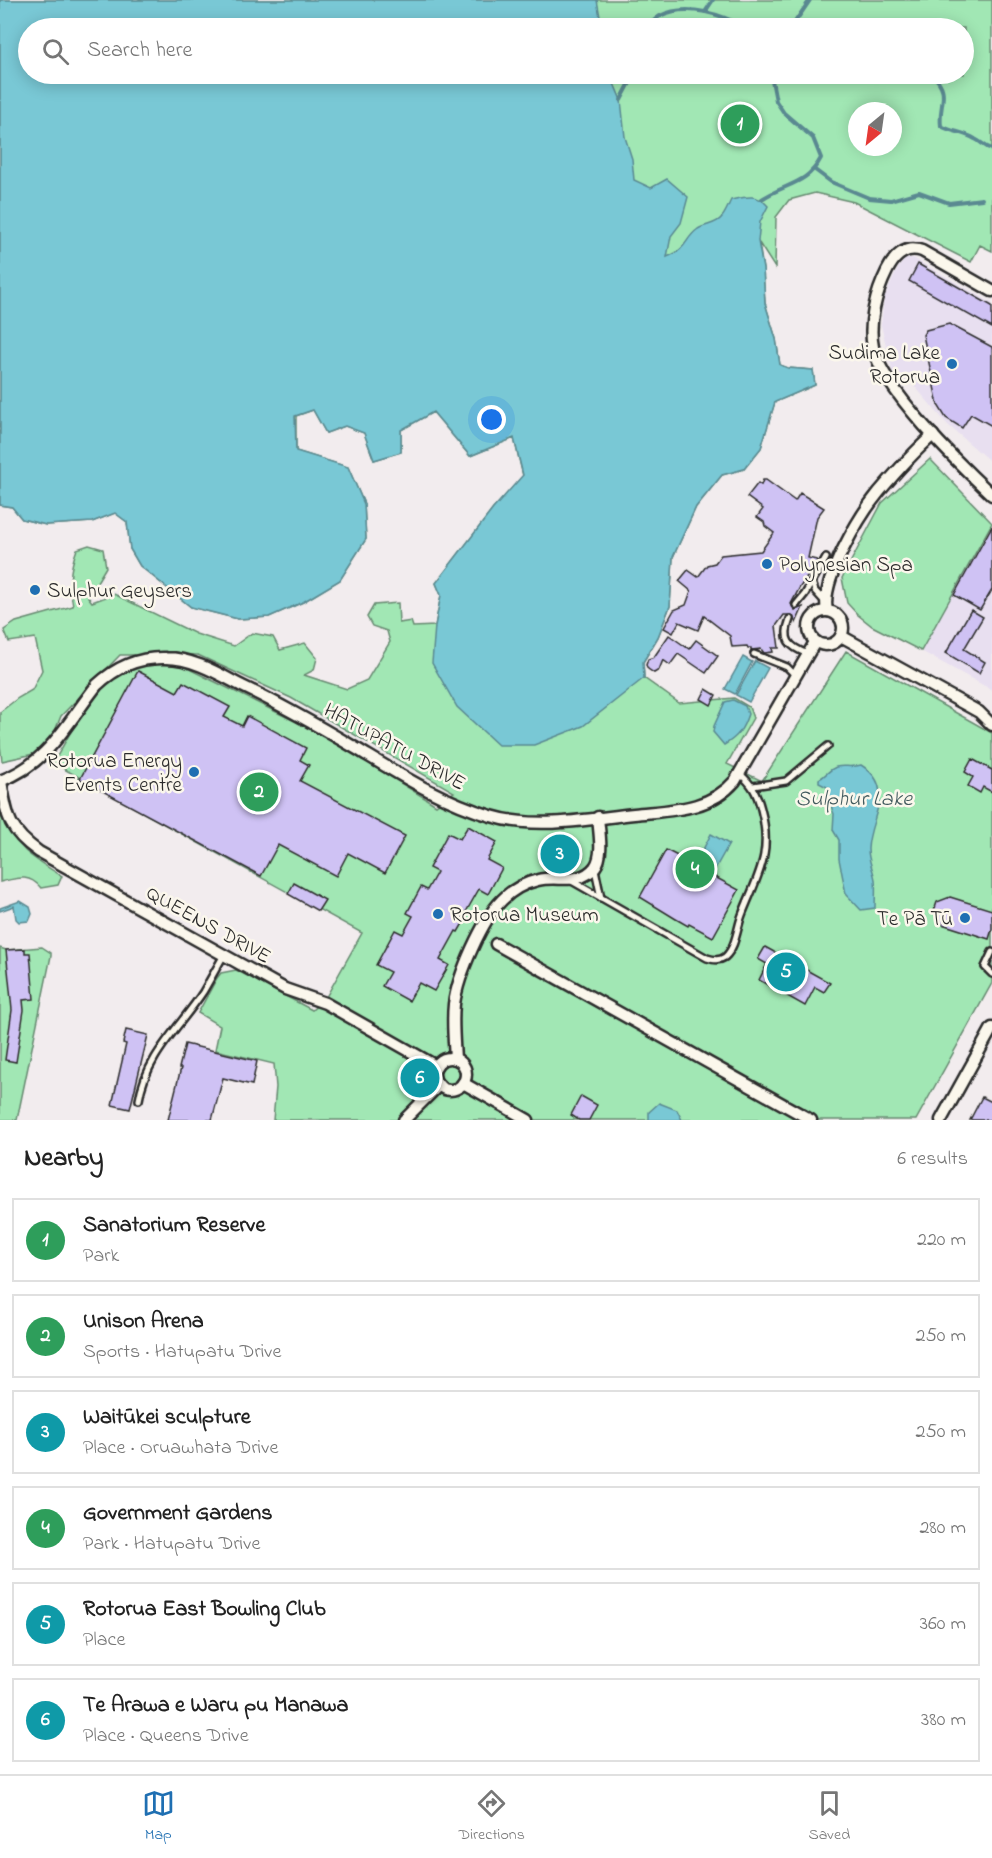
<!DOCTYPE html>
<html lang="en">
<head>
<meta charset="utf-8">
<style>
  :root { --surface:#fff; --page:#f2f2f2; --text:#222; --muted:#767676; --line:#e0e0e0; --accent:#1f6fb2 }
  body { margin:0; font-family:"Indie Flower",sans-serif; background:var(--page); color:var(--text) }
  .compass { position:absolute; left:848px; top:102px; width:54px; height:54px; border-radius:50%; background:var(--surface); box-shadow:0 3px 15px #0003; rotate:209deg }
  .you { position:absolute; left:492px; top:420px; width:21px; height:21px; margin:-15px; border:4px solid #fff; border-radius:50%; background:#1a73e8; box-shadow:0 0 0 9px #1a73e833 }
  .badge { display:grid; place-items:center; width:39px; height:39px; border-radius:50%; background:var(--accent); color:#fff; font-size:20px; font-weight:700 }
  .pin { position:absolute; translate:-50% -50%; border:3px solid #fff; box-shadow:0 2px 6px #0006 }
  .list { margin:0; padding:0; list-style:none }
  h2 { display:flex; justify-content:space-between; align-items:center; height:78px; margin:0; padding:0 24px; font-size:26px }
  h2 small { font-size:20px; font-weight:400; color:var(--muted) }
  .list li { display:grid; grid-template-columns:39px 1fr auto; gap:18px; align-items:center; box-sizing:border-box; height:84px; margin:0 12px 12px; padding:0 12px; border:2px solid var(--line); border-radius:0px }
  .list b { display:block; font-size:22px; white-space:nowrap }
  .list p { margin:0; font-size:20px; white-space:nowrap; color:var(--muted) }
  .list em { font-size:20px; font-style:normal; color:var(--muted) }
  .icon { flex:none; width:33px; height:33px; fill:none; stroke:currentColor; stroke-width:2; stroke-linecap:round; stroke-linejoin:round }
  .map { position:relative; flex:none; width:992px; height:1120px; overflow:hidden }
  .search { position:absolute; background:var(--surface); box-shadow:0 3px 15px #0003; left:18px; right:18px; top:18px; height:66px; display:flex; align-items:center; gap:15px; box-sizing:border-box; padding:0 21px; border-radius:33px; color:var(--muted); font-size:22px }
  .sheet { height:654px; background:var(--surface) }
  nav { display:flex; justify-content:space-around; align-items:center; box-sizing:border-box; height:84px; border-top:2px solid var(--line); background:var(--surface); font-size:16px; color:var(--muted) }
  nav a { display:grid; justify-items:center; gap:3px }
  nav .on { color:var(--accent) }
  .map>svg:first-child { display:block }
  .built { fill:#e8dff0 }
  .green { fill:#a1e7b4; stroke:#668970; stroke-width:1.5; fill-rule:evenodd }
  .water { fill:#79c8d5; stroke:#5a8991; stroke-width:1.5 }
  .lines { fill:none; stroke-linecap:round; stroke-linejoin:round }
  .stream { stroke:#5a8991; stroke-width:4 }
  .building { fill:#cfc2f4; stroke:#2b2b2b; stroke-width:1.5 }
  .lane-casing { stroke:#2b2b2b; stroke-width:10 }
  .street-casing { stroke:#2b2b2b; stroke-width:15 }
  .lane { stroke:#fbf7ec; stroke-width:5 }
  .street { stroke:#fbf7ec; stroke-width:10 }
  .poi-dot { fill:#1f6fb2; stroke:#fbf7ec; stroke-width:2 }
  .labels { text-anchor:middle; stroke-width:5; stroke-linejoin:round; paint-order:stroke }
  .poi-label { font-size:21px; fill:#2b2b2b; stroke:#fbf7ec; text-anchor:end }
  .street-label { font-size:21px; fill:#2b2b2b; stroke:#fbf7ec }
  .water-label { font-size:22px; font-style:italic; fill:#425a5e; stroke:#fbf7ec }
</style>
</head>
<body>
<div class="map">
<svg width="992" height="1120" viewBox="0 0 992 1120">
  <rect width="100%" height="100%" fill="#f2ecee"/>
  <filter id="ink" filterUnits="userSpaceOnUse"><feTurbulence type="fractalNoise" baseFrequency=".0167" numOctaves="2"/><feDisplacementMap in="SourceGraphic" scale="12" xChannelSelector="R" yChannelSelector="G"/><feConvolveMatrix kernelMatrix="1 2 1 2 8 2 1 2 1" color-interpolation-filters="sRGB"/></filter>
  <g filter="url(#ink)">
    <g class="built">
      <polygon points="913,258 992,303 992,463 948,425 911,382 897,381 892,370 881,325 884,298 898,268 905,259"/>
      <polygon points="992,523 992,690 921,651"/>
    </g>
    <g class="green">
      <path d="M0 0H992V251L980 245 971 262 854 202 815 193 789 200 776 217 775 268 759 243 763 269 765 303 776 339 780 365 788 368 813 370 815 385 775 402 761 448 744 469 722 475 696 507 673 557 670 606 658 637 643 662 644 678 679 703 734 698 749 707 753 718 727 764 762 781 846 651 992 733V983L916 1120H273L276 1087 274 1064 215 1050 220 1026 198 1013 217 978 221 973 236 970 312 1010 326 997 362 933 53 763C72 732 90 689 123 670 138 662 167 664 183 666L325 736 436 805 454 792 291 698 198 655H120L61 716 47 751 2 761 0 745V712L18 698 32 690 42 670 35 638 9 642 4 630 16 622 73 606C69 583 69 571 77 549L89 545 103 549 106 567 88 597 92 602 114 594 196 634 234 646 252 633 273 637 280 650 305 643 317 658 314 670 304 675 347 689 367 680 390 642 387 631 372 626 367 617 374 605 398 603 399 623 411 621 413 627 435 626 441 595 436 583 493 509 523 476 514 438 470 456 433 412 401 430V452L374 460 364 433 345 426 326 433 313 410 296 416V451L348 467 364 504 366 539 340 580 303 602 269 617 238 619 191 607 140 566 130 549 127 522 115 513 92 522 46 525 22 519 12 507 0 505ZM28 28H964V74H28ZM857 111H893V147H857Z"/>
      <polygon points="930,459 992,523 921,651 872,626 858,615 847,603 842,578 882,503"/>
      <path d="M0 814C17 849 30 857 62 876L58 885 41 888C29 873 17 878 0 882Z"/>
      <polygon points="42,947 51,953 51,956 17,1120 0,1120 0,948 6,950"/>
    </g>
    <g class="water">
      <path d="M0 0H597L602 28H28V74H610L621 100 625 137 632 159 634 180 651 188 667 179 688 197 681 223 671 236 667 257C688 249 684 239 698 229 706 224 716 225 722 217 726 212 728 206 731 200 745 197 757 193 768 206L760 222 758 241 763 269 765 303 776 339 780 365 788 368 813 370 815 385 775 402 761 448 744 469 722 475 696 507 673 557 670 606 658 637 643 662 644 678 583 726 534 745H498L457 707 432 663 435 626 441 595 436 583 493 509 523 475 514 438 470 456 433 412 401 430V452L374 460 364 433 345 426 326 433 313 410 295 416 296 451 348 467 364 504 366 539 340 580 303 602 269 617 238 619 191 607 140 566 130 549 127 522 115 513 92 522 46 525 22 519 12 507 0 505Z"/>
      <polygon points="743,657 752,662 735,694 725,689"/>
      <polygon points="755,661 768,668 749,702 736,695"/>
      <path d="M733 700 745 706 748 714C743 729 738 737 724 745L713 732 714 726 725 702Z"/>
      <path d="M861 765C898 788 869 817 868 849 868 861 874 871 875 880 876 889 875 899 875 908L861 910 846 894 839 859V840L833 830 834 814 829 800V788L819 783V779C826 776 828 770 836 767 844 765 852 768 861 765Z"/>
      <polygon points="711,834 729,844 711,876 694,867"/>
      <polygon points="20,901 30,907 32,914 29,921 19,922 16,919 14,906 0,911 0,908"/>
      <polygon points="659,1103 677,1110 682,1120 649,1120 649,1112"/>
    </g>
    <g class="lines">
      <g class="stream">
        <polyline points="705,12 713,0"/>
        <path d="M645 28C650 25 655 19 660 16 687 2 723 15 747 28"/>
        <polyline points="787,28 795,22 810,0"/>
        <polyline points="889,28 901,28"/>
        <path d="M932 74C952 93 938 103 941 126 952 132 964 132 975 139 982 142 984 147 992 149"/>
        <polyline points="621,100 632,79 633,74"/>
        <polyline points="815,170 831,182 869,198 891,200 919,192 949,203 982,199"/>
        <path d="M762 199C786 183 807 185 821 158L813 138 784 113 776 101 772 80 774 74"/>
      </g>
    </g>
    <g class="building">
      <polygon points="918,264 992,306 992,328 909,281"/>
      <polygon points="949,324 992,347 992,426 971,414 962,428 946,418 938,405 923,335 926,330"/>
      <polygon points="763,480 766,480 795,501 800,493 824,508 817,517 808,558 817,560 815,566 800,587 791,604 795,610 803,607 796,623 792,615 784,615 776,626 779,648 772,648 773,652 764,653 761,649 751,650 751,648 748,648 747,646 732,647 730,636 704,616 698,630 679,622 673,633 664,628 674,610 686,605 691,591 679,581 688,570 698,577 707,565 715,563 721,555 761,551 774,533 765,526 764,522 757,517 763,509 747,497 758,483 761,485"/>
      <polygon points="992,526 992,590 980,610 954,595"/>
      <polygon points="971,610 983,617 964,649 985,662 979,673 946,653"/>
      <polygon points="669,635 689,649 696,640 718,656 706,673 678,654 670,665 663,660 659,670 654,673 648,669 646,665 648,659 654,657"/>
      <polygon points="138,671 177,692 183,682 230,707 224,717 242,726 247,716 306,748 300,760 309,765 300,781 405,836 385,873 348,853 336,876 278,845 261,876 80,779"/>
      <polygon points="706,689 716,695 711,705 701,699"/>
      <polygon points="972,759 992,770 992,792 983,787 980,793 968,786 973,777 965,772"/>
      <polygon points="468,826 497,842 487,860 502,868 488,894 479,889 462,919 465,920 458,932 456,931 440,960 449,965 434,991 419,983 409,1001 382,986 390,972 376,965 395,930 403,934 413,916 407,913 421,887 427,890 437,872 429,868 448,833 460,839"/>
      <polygon points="666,850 693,864 691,868 713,880 715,877 739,890 713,937 689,924 688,926 676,919 640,897"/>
      <polygon points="294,883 325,900 318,911 288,894"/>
      <polygon points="950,897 992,910 992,929 989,939 942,924 934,911 937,902"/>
      <polygon points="765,947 830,983 824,992 815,987 805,1006 759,980 767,964 758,959"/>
      <polygon points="25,949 25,953 30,953 34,999 23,1000 24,1010 16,1062 5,1060 12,1010 6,950"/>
      <polygon points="126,1030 148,1035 130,1109 112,1105 126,1044 123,1043"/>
      <polygon points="185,1044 257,1061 252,1085 223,1078 212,1120 168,1120 181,1068 179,1068"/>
      <polygon points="581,1096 597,1105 589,1120 579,1120 571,1115"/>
      <polygon points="982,1097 992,1102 992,1120 970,1120"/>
    </g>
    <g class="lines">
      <defs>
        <g id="lane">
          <polyline points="812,582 815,591 825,602"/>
          <polyline points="796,605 805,594 826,558"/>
          <path d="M790 619C782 640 789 647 808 654"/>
          <polyline points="754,654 787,667 795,675"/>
          <polyline points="753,786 786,781 828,746"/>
          <polyline points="595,869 601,898"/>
          <path d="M570 880 707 958C714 960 719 961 725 957 736 947 737 928 742 915 758 874 773 854 761 809 757 793 752 784 740 774"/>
          <polyline points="992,952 985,967 992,974"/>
          <path d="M139 1100C146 1056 180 1027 203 992 210 980 217 967 224 955"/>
        </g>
        <g id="street">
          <path d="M992 291 922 251C905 245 894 257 887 271 876 293 868 323 873 347 882 389 960 465 992 495"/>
          <circle cx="826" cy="628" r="17"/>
          <path d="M827 611C820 581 860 515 879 492 896 472 914 452 933 435"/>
          <polyline points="841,636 979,712 992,725"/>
          <path d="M0 781C48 764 67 723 97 685 116 667 139 657 166 658 193 658 219 674 242 686 282 705 320 727 357 749 402 776 441 801 491 816 537 830 587 819 634 814 671 810 709 811 735 781L815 642"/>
          <path d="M1 781C7 817 8 830 39 852L285 989 325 1003 436 1066"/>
          <polyline points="496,944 811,1120"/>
          <circle cx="450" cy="1074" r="16"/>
          <path d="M455 1059C454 1041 452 1022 454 1004 458 975 482 920 502 900 512 890 525 883 538 880 557 875 580 886 595 867 604 855 599 832 598 817"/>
          <polyline points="463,1083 528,1120"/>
          <polyline points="404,1120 439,1085"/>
          <polyline points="941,1120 992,1028"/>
        </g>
      </defs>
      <use href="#lane" class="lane-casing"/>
      <use href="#street" class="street-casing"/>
      <use href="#lane" class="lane"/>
      <use href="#street" class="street"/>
    </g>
  </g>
  <g class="poi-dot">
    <circle cx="952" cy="364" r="6"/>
    <circle cx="767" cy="564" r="6"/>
    <circle cx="35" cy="590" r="6"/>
    <circle cx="194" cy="772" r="6"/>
    <circle cx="438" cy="914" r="6"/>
    <circle cx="965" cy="918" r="6"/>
  </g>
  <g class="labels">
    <g class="poi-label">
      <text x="940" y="359">Sudima Lake<tspan x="940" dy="24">Rotorua</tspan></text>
      <text x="779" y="571" text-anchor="start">Polynesian Spa</text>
      <text x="47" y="597" text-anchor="start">Sulphur Geysers</text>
      <text x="182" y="767">Rotorua Energy<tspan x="182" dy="24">Events Centre</tspan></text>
      <text x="450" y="921" text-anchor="start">Rotorua Museum</text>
      <text x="953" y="925">Te Pā Tū</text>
    </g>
    <g class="street-label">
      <text transform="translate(395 746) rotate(29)" y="7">HATUPATU DRIVE</text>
      <text transform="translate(209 924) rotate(29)" y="7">QUEENS DRIVE</text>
    </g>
    <g class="water-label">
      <text x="854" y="805">Sulphur Lake</text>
    </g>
  </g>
</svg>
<svg class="compass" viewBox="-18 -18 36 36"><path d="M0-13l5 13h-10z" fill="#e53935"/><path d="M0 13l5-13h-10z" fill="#767676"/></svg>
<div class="you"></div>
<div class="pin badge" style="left:740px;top:124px;background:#2e9e5b">1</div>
<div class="pin badge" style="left:259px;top:792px;background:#2e9e5b">2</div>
<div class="pin badge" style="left:560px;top:854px;background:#0f9aa8">3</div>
<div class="pin badge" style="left:695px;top:869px;background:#2e9e5b">4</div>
<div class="pin badge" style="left:786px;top:972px;background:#0f9aa8">5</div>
<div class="pin badge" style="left:420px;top:1078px;background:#0f9aa8">6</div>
<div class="search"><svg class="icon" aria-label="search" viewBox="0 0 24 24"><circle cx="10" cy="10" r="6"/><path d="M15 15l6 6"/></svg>Search here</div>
</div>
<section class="sheet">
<h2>Nearby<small>6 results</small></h2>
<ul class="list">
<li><span class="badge" style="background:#2e9e5b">1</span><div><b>Sanatorium Reserve</b><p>Park</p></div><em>220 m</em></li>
<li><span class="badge" style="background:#2e9e5b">2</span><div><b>Unison Arena</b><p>Sports · Hatupatu Drive</p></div><em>250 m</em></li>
<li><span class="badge" style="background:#0f9aa8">3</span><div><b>Waitūkei sculpture</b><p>Place · Oruawhata Drive</p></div><em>250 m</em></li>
<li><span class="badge" style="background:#2e9e5b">4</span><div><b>Government Gardens</b><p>Park · Hatupatu Drive</p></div><em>280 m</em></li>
<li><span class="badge" style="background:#0f9aa8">5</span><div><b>Rotorua East Bowling Club</b><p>Place</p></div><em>360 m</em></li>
<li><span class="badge" style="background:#0f9aa8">6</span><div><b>Te Arawa e Waru pu Manawa</b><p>Place · Queens Drive</p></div><em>380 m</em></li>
</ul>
</section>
<nav>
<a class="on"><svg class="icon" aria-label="map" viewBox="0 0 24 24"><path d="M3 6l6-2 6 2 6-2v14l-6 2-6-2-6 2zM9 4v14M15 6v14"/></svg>Map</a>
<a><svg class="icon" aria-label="directions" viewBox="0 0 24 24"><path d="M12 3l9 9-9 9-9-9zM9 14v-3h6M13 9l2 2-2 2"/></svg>Directions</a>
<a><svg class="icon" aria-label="saved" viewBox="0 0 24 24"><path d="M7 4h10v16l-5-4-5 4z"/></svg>Saved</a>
</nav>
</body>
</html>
